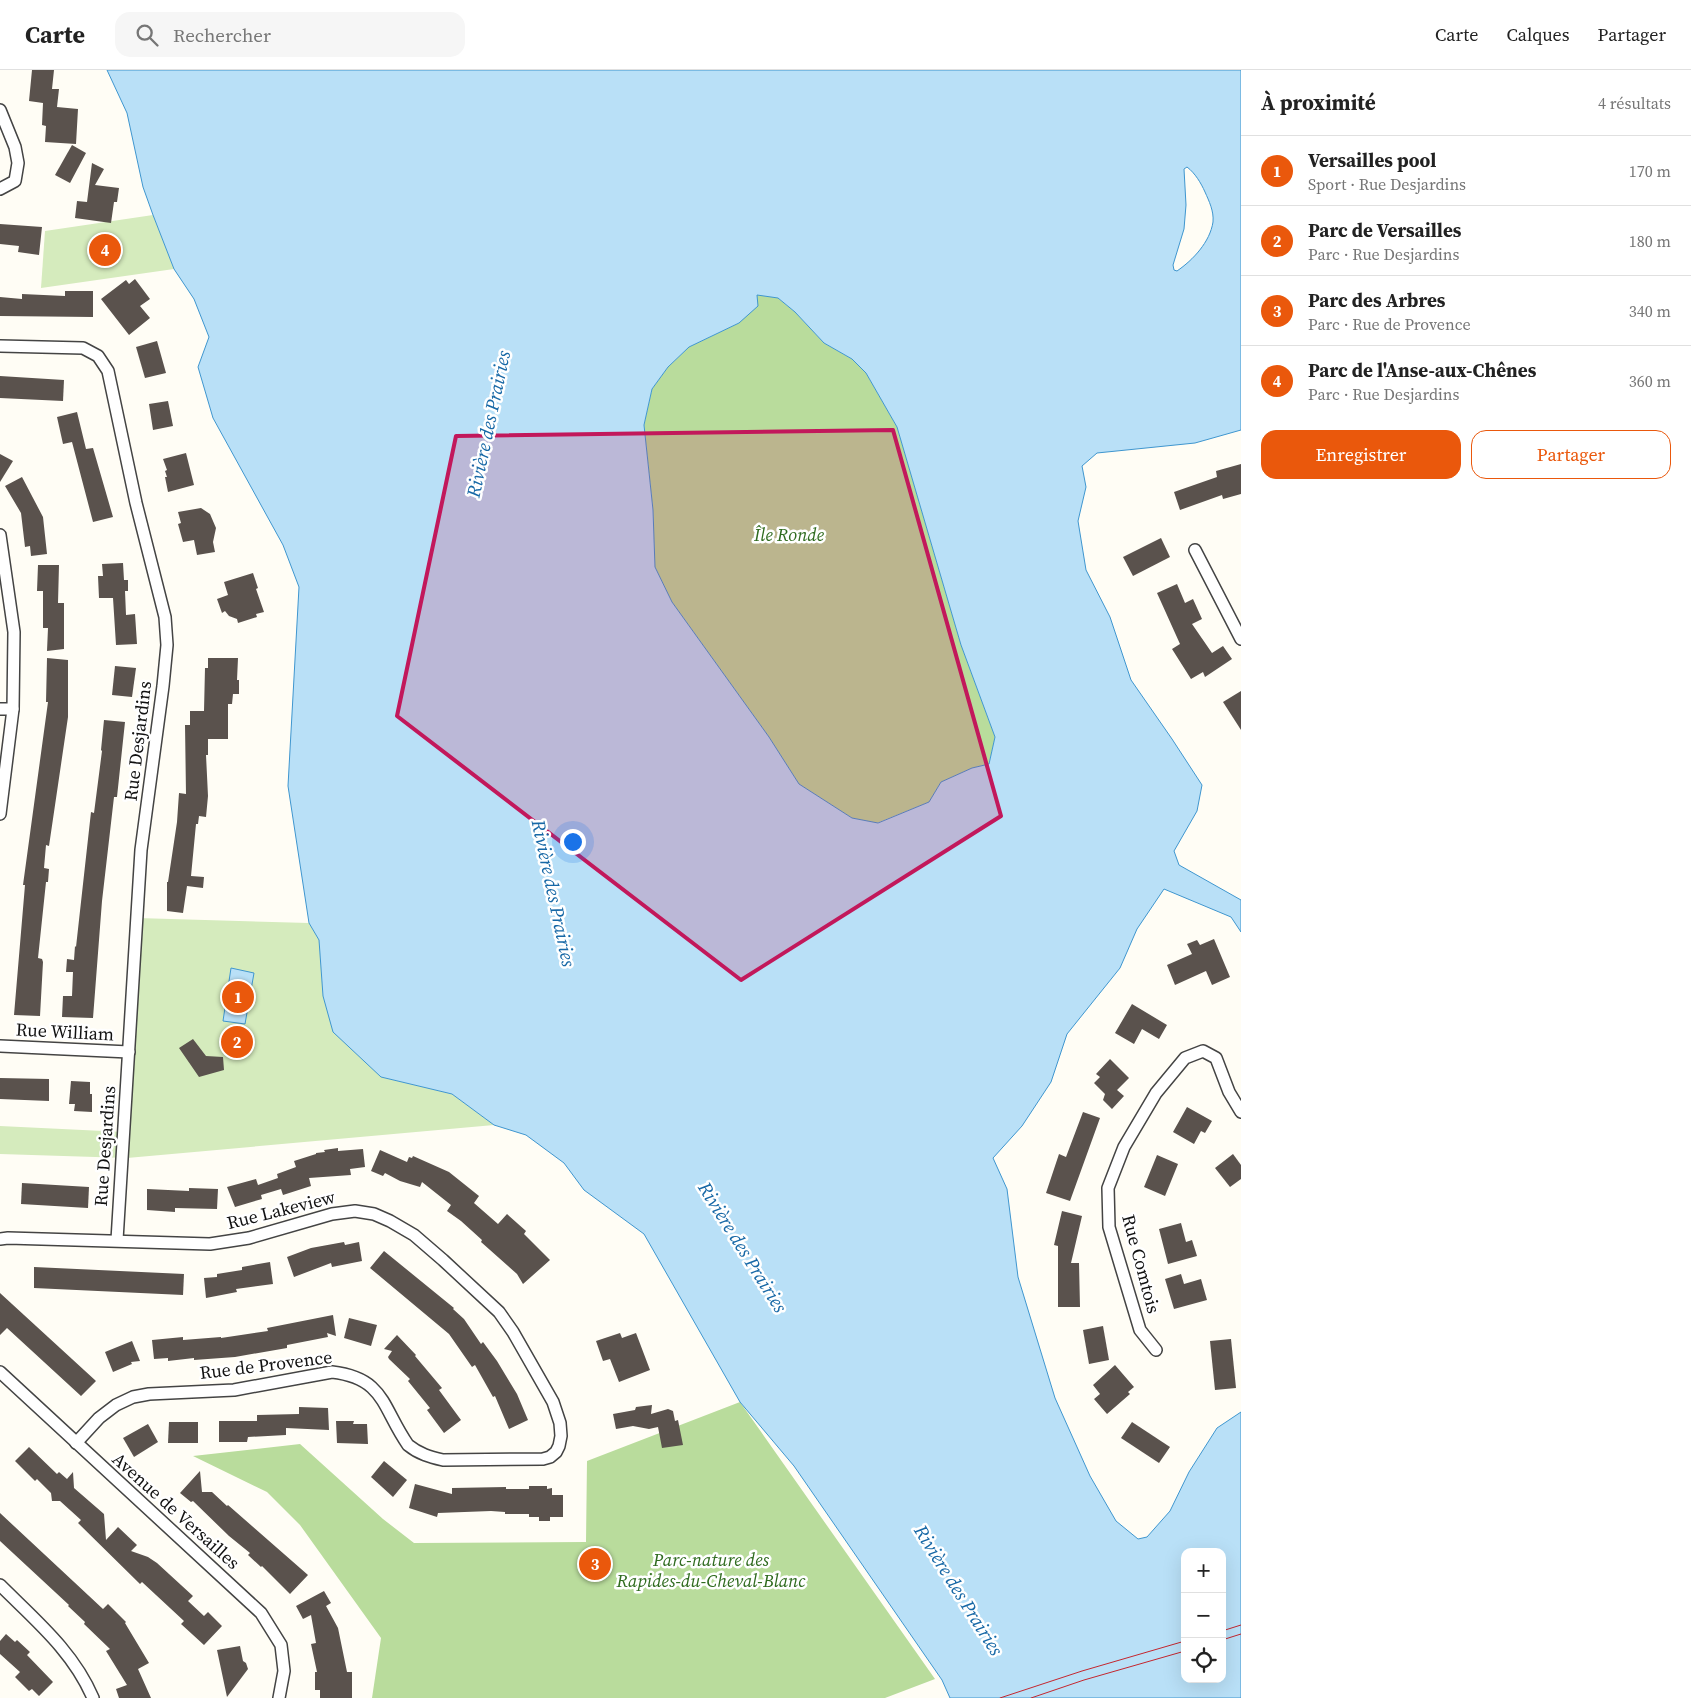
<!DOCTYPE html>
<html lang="fr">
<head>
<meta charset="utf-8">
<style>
  :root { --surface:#fff; --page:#f6f6f6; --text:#222; --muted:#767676; --line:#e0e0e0; --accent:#ea580c }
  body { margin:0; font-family:"Source Serif 4",serif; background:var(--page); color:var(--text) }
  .controls { position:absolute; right:15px; bottom:15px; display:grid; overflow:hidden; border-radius:10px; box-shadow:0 5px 20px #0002 }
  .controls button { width:45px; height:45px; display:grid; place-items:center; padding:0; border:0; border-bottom:1px solid var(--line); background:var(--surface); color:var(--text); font:25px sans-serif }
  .you { position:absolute; left:572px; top:771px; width:18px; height:18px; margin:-12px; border:4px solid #fff; border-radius:50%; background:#1a73e8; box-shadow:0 0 0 8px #1a73e833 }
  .badge { display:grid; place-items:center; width:32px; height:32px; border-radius:50%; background:var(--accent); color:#fff; font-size:16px; font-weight:700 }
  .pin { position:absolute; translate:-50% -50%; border:2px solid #fff; box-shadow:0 1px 5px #0006 }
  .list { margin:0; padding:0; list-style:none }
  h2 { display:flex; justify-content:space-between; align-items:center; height:65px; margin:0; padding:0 20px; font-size:21px }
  h2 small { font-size:16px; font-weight:400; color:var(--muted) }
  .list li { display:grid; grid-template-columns:32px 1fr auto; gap:15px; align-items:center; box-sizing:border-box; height:70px; padding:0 20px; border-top:1px solid var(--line) }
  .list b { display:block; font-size:19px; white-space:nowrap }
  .list p { margin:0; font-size:16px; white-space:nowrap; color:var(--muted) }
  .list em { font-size:16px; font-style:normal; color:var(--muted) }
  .actions { display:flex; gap:10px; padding:15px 20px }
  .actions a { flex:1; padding:11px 0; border:1px solid var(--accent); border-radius:15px; text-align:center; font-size:18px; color:var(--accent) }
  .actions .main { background:var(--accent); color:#fff }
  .icon { flex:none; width:28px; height:28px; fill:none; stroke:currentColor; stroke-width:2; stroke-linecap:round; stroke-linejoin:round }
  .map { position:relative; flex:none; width:1241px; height:1628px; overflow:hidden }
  header { display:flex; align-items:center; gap:30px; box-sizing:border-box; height:70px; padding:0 25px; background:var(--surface); border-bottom:1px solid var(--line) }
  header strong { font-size:24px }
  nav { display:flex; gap:28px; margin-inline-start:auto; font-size:18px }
  .search { width:350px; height:45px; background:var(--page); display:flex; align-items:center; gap:12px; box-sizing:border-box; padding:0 18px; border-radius:15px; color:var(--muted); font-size:19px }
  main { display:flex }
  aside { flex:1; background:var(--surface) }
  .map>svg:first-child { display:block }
  .green { fill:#d5ebbd }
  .forest { fill:#b9dc9c }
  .water { fill:#b9e0f7; stroke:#3f96cf; fill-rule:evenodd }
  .building { fill:#5a524d }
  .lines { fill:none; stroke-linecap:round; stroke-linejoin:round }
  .street-casing { stroke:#444; stroke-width:14 }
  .street { stroke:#fff; stroke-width:11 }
  .tram { stroke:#c4262e; stroke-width:1 }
  .marked { fill:#c2185b; fill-opacity:0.2; stroke:#c2185b; stroke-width:4; stroke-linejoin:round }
  .labels { text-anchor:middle; stroke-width:5; stroke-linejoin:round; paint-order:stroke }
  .park-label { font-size:18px; font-style:italic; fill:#2f6b1f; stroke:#fff }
  .street-label { font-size:18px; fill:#111; stroke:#fff }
  .water-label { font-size:19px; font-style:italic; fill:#1768a6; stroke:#fff }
</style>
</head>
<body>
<header>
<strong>Carte</strong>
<div class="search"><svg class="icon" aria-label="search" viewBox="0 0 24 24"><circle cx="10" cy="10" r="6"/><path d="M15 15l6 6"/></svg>Rechercher</div>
<nav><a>Carte</a><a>Calques</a><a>Partager</a></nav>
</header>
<main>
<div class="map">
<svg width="1241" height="1628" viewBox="0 0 1241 1628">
  <rect width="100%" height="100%" fill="#fffdf5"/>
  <g class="green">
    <polygon points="153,145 174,199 41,218 45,161"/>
    <polygon points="137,848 309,853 319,870 323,926 381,1007 452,1024 494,1055 127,1088 0,1084 0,1056 124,1062"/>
  </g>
  <g class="forest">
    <polygon points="757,224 778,228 795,242 824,273 852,289 866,303 897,357 961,575 995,667 989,694 972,698 941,712 929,732 877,753 852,748 799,714 769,667 672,532 655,497 653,440 644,355 652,319 668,297 689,277 739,253"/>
    <polygon points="740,1332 935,1609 885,1628 372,1628 381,1568 300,1455 267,1422 193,1386 300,1374 383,1449 414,1473 586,1472 587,1391"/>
  </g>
  <g class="water">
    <path d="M107 0H1241V360L1195 373 1097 383 1082 396 1086 417 1078 451 1086 500 1110 547 1131 610 1172 669 1202 715 1197 741 1174 781 1179 795 1241 830V862L1231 847 1164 819 1137 859 1120 898 1067 964 1051 1012 1022 1056 993 1088 1007 1119 1018 1207 1055 1328 1090 1406 1116 1451 1138 1469 1147 1467 1170 1441 1189 1402 1217 1358 1241 1342V1628H950L942 1610 794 1396 740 1332 644 1164 584 1120 564 1093 526 1065 494 1055 452 1024 381 1007 333 962 323 926 319 870 309 853 288 716 299 517 283 475 213 348 198 297 209 267 194 229 174 199 153 145 143 117 127 43ZM1187 97C1195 103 1201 113 1205 122 1209 131 1214 141 1213 152 1210 172 1193 190 1177 201L1174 200 1173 195 1184 159 1186 135 1184 99ZM757 225 778 228 795 242 824 273 852 289 866 303 897 357 961 575 995 667 989 694 972 698 941 712 929 732 878 753 852 748 799 714 769 667 672 532 655 497 653 440 644 355 652 319 668 297 689 277 739 253 758 236ZM1185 1482H1222V1609H1185Z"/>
    <polygon points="231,898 254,903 245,954 223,951"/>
  </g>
  <g class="building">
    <polygon points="32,0 54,0 52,19 59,19 57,37 78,39 76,74 45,72 46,56 42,55 43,33 29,31"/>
    <polygon points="72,75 86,83 70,113 55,105"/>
    <polygon points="92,93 104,99 95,115 119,118 117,132 114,132 111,153 75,148 77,131 87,132"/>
    <polygon points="0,154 42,157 39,185 18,182 19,176 0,174"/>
    <polygon points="135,209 150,229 140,236 150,248 129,265 101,229 126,210 129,214"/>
    <polygon points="65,221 93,221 93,247 0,246 0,227 22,229 22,224 65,226"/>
    <polygon points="157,271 166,303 145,308 136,277"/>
    <polygon points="0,306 64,310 63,331 0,328"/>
    <polygon points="168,331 173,356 153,360 149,334"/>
    <polygon points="77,342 86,379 93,378 113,447 93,452 72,372 63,374 57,347"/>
    <polygon points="186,383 194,415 168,422 165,407 167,407 165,401 167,400 163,389"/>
    <polygon points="0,384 13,391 0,412"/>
    <polygon points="1241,394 1241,424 1223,429 1222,425 1180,440 1174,422 1217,407 1216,401"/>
    <polygon points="22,407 43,447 47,484 31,486 30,476 25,477 21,443 5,416"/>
    <polygon points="201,438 210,444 216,458 213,472 215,482 197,485 194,470 183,472 178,454 181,453 178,442"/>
    <polygon points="1161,468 1170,487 1133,506 1123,487"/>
    <polygon points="123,493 124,510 128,510 128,521 125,521 126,545 135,544 137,574 116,575 113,528 99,528 98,506 103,506 102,494"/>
    <polygon points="38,495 59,495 58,533 64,533 64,579 47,581 48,558 43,558 43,521 37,521"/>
    <polygon points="253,503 258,518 256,519 264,542 256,544 257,547 238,553 237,549 229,546 225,541 222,543 217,529 228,525 224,512"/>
    <polygon points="1177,514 1185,533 1193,529 1202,549 1192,554 1212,583 1223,576 1232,589 1205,607 1203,602 1191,609 1172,579 1180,574 1157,523"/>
    <polygon points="47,588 68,590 68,647 49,776 46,775 44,798 49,799 48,812 46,812 38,888 42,889 43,892 40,946 14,945 25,815 23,815 48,632 46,632"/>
    <polygon points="208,588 238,588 237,610 239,610 239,624 233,624 232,634 228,634 228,669 208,669 208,685 206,685 208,726 206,747 199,746 198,754 196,754 191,806 204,807 203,818 187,816 183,843 167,841 167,812 168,812 177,752 179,723 186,724 185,655 190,655 190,641 204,641 205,598 208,598"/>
    <polygon points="115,596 136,598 132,627 112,625"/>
    <polygon points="1241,621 1241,660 1223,632"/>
    <polygon points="104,650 125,652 117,727 114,727 102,831 93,948 62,947 63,926 72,926 73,902 66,902 67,889 74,890 75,876 76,877 91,742 94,743 102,681 101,680"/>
    <polygon points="1214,869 1230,907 1212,915 1206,901 1175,915 1167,895 1192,884 1187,874 1197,870 1200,875"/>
    <polygon points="1132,934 1167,955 1159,969 1142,959 1134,974 1115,963"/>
    <polygon points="193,969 206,986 223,987 224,1000 199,1007 179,978"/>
    <polygon points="1110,989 1129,1008 1117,1020 1124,1026 1112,1039 1103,1030 1105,1024 1094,1013 1100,1007 1096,1004"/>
    <polygon points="0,1008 49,1009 49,1031 0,1029"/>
    <polygon points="71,1011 90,1012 90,1024 92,1024 92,1042 74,1041 75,1034 69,1034"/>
    <polygon points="1187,1037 1212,1051 1205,1063 1201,1061 1194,1074 1173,1062"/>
    <polygon points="1083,1042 1100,1048 1070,1131 1046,1123 1059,1084 1066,1087"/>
    <polygon points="338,1078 338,1081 363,1079 365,1097 350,1099 351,1105 309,1108 311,1116 283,1125 281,1119 261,1125 262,1129 235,1137 227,1117 256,1109 258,1115 278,1108 277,1104 296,1097 294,1091 316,1084 316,1083 325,1082 324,1080"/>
    <polygon points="380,1080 407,1092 409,1087 412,1088 413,1086 449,1102 479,1126 474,1133 498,1154 507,1144 526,1161 524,1164 550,1190 523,1214 517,1204 481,1172 482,1170 461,1151 447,1141 451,1135 422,1112 420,1117 400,1111 385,1103 383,1106 371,1101"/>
    <polygon points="1233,1084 1241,1095 1241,1109 1230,1117 1215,1098"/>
    <polygon points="1157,1085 1178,1094 1165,1126 1144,1117"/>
    <polygon points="22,1113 89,1117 88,1138 21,1134"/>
    <polygon points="189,1118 218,1119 217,1139 175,1138 175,1142 147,1140 147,1119 189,1121"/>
    <polygon points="1062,1141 1082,1146 1071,1193 1079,1193 1080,1237 1058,1237 1058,1176 1054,1175"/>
    <polygon points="1181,1153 1186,1172 1192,1170 1197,1186 1168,1194 1159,1159"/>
    <polygon points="344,1172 345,1175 359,1172 362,1191 332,1197 331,1193 294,1207 287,1187 311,1178"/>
    <polygon points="384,1181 454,1238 453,1239 464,1249 481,1274 483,1272 497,1291 517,1324 528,1350 509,1359 495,1326 493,1327 475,1295 472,1297 449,1264 370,1198"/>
    <polygon points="270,1192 273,1214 236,1219 237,1222 206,1228 204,1208 217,1207 217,1204 242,1200 242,1197"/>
    <polygon points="34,1197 184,1204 183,1225 34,1218"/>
    <polygon points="1181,1204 1184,1214 1201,1209 1207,1230 1174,1239 1165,1209"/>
    <polygon points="0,1223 96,1311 81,1326 7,1258 0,1265"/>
    <polygon points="333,1245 336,1266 327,1263 328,1267 287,1275 287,1278 235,1287 194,1290 194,1288 168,1291 168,1288 154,1289 152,1270 183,1267 183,1270 221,1267 221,1268 268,1261 267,1258"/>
    <polygon points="349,1248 377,1255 371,1276 344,1268"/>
    <polygon points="1103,1256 1109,1290 1089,1294 1083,1260"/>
    <polygon points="620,1263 622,1268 636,1263 650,1300 619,1312 610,1289 603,1291 596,1271"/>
    <polygon points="397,1265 416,1285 415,1286 442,1318 439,1320 461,1350 444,1363 427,1340 430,1338 408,1311 410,1309 389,1289 388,1287 392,1281 384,1279"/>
    <polygon points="1231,1269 1236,1318 1215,1320 1210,1271"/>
    <polygon points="132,1271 140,1291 131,1292 132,1294 113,1302 105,1282"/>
    <polygon points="1115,1295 1134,1317 1128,1322 1130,1324 1107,1344 1094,1329 1100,1324 1093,1315"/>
    <polygon points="652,1335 651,1344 668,1339 673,1341 675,1351 678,1350 683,1375 662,1378 658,1357 649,1359 633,1356 616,1359 613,1344 635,1340 636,1337"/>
    <polygon points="299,1337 328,1338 329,1360 286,1358 286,1365 248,1367 247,1372 219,1372 219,1351 257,1351 257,1345 299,1344"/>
    <polygon points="336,1351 354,1351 353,1354 367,1354 368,1374 337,1373"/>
    <polygon points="169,1352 198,1352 198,1373 168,1373"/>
    <polygon points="1132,1352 1170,1377 1159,1393 1121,1368"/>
    <polygon points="148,1354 158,1372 134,1387 123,1368"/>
    <polygon points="29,1377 57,1404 59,1402 67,1409 73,1402 74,1418 104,1444 106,1470 118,1457 137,1475 131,1481 148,1487 157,1493 193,1526 188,1531 204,1546 208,1542 222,1556 204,1575 181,1554 184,1551 142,1512 140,1514 78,1453 81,1450 60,1431 52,1431 51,1423 37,1409 35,1411 15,1391"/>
    <polygon points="384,1391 407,1410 393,1427 371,1407"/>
    <polygon points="200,1401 202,1422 212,1422 227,1436 228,1435 308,1505 290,1524 262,1496 261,1497 248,1485 250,1483 229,1466 193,1431 191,1432 180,1423"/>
    <polygon points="415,1414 452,1424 452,1418 506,1417 506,1419 529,1419 529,1416 547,1416 547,1419 552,1418 552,1425 563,1425 563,1447 550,1447 550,1451 539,1451 539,1447 529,1447 529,1444 505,1444 505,1442 491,1441 438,1443 437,1447 409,1438"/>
    <polygon points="0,1443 103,1539 108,1534 126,1552 125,1553 149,1593 138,1599 151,1628 119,1628 116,1619 127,1615 106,1581 110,1579 84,1554 85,1552 68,1536 69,1535 0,1471"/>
    <polygon points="324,1521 331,1533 326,1536 338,1558 347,1602 352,1602 352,1628 320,1628 320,1620 315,1620 315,1602 317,1602 311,1574 316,1573 311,1545 303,1549 296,1536"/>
    <polygon points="6,1564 15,1572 17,1570 30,1582 27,1585 53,1612 39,1626 32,1619 29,1621 15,1607 20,1602 0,1584 0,1571"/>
    <polygon points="240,1576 243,1591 246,1593 248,1599 227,1627 217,1580"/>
  </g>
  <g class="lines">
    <defs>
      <g id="street">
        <polyline points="0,40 15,77 18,93 15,111 0,119"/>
        <polyline points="0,276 83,278 98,286 108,301 136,433 165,547 167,575 163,616 141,780 117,1170"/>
        <polyline points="0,465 14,562 13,639 0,744"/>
        <polyline points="1195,480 1241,569"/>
        <polyline points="0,639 13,639"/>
        <polyline points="0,976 129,982"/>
        <path d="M0 1169 8 1168 210 1174 249 1168 332 1144 355 1141 374 1144 390 1151 414 1165 443 1190 499 1242 513 1262 553 1332 560 1353 561 1366 559 1376 556 1382 550 1387 543 1389 443 1390C430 1387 419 1384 408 1375 382 1338 385 1308 332 1302L234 1320 149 1324 133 1327 116 1335 99 1348 76 1373"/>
        <polyline points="1156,1280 1140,1260 1109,1157 1108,1118 1124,1077 1156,1023 1185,988 1203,981 1216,988 1229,1022 1241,1042"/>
        <polyline points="0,1302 261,1543 281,1575 284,1601 279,1628"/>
        <path d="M0 1515C35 1550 73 1581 93 1628"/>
      </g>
    </defs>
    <use href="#street" class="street-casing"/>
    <use href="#street" class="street"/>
    <g class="tram">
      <polyline points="1222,1561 1241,1555"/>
      <polyline points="1222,1570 1241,1564"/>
      <polyline points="1000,1628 1082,1601 1185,1571"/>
      <polyline points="1031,1628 1084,1610 1185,1581"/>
    </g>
  </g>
  <path class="marked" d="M893 360 1001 746 741 910 397 646 456 366Z"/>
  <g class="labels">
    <g class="park-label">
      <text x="789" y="471">Île Ronde</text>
      <text x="711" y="1496">Parc-nature des<tspan x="711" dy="21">Rapides-du-Cheval-Blanc</tspan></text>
    </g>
    <g class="street-label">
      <text transform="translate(138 671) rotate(-83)" y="6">Rue Desjardins</text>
      <text transform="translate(65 962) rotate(3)" y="6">Rue William</text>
      <text transform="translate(105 1076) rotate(-86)" y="6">Rue Desjardins</text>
      <text transform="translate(281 1140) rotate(-14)" y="6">Rue Lakeview</text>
      <text transform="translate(1141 1194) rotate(75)" y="6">Rue Comtois</text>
      <text transform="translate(266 1295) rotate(-7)" y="6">Rue de Provence</text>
      <text transform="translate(176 1441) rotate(42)" y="6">Avenue de Versailles</text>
    </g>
    <g class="water-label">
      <text transform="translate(488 354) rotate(-78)" y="7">Rivière des Prairies</text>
      <text transform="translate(554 823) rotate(78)" y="7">Rivière des Prairies</text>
      <text transform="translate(743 1177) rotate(58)" y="7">Rivière des Prairies</text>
      <text transform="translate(959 1520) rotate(58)" y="7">Rivière des Prairies</text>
    </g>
  </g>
</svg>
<div class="controls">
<button>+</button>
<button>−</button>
<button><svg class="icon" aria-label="locate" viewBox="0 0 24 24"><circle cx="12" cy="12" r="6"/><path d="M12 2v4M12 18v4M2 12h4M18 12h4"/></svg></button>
</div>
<div class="you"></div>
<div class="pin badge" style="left:238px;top:927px">1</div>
<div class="pin badge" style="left:237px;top:972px">2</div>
<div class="pin badge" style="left:595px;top:1494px">3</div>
<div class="pin badge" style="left:105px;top:180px">4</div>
</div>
<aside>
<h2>À proximité<small>4 résultats</small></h2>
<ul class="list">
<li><span class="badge">1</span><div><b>Versailles pool</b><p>Sport · Rue Desjardins</p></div><em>170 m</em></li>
<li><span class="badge">2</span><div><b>Parc de Versailles</b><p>Parc · Rue Desjardins</p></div><em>180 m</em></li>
<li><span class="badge">3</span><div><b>Parc des Arbres</b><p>Parc · Rue de Provence</p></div><em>340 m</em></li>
<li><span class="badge">4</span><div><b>Parc de l'Anse-aux-Chênes</b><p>Parc · Rue Desjardins</p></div><em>360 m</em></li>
</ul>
<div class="actions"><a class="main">Enregistrer</a><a>Partager</a></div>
</aside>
</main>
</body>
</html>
